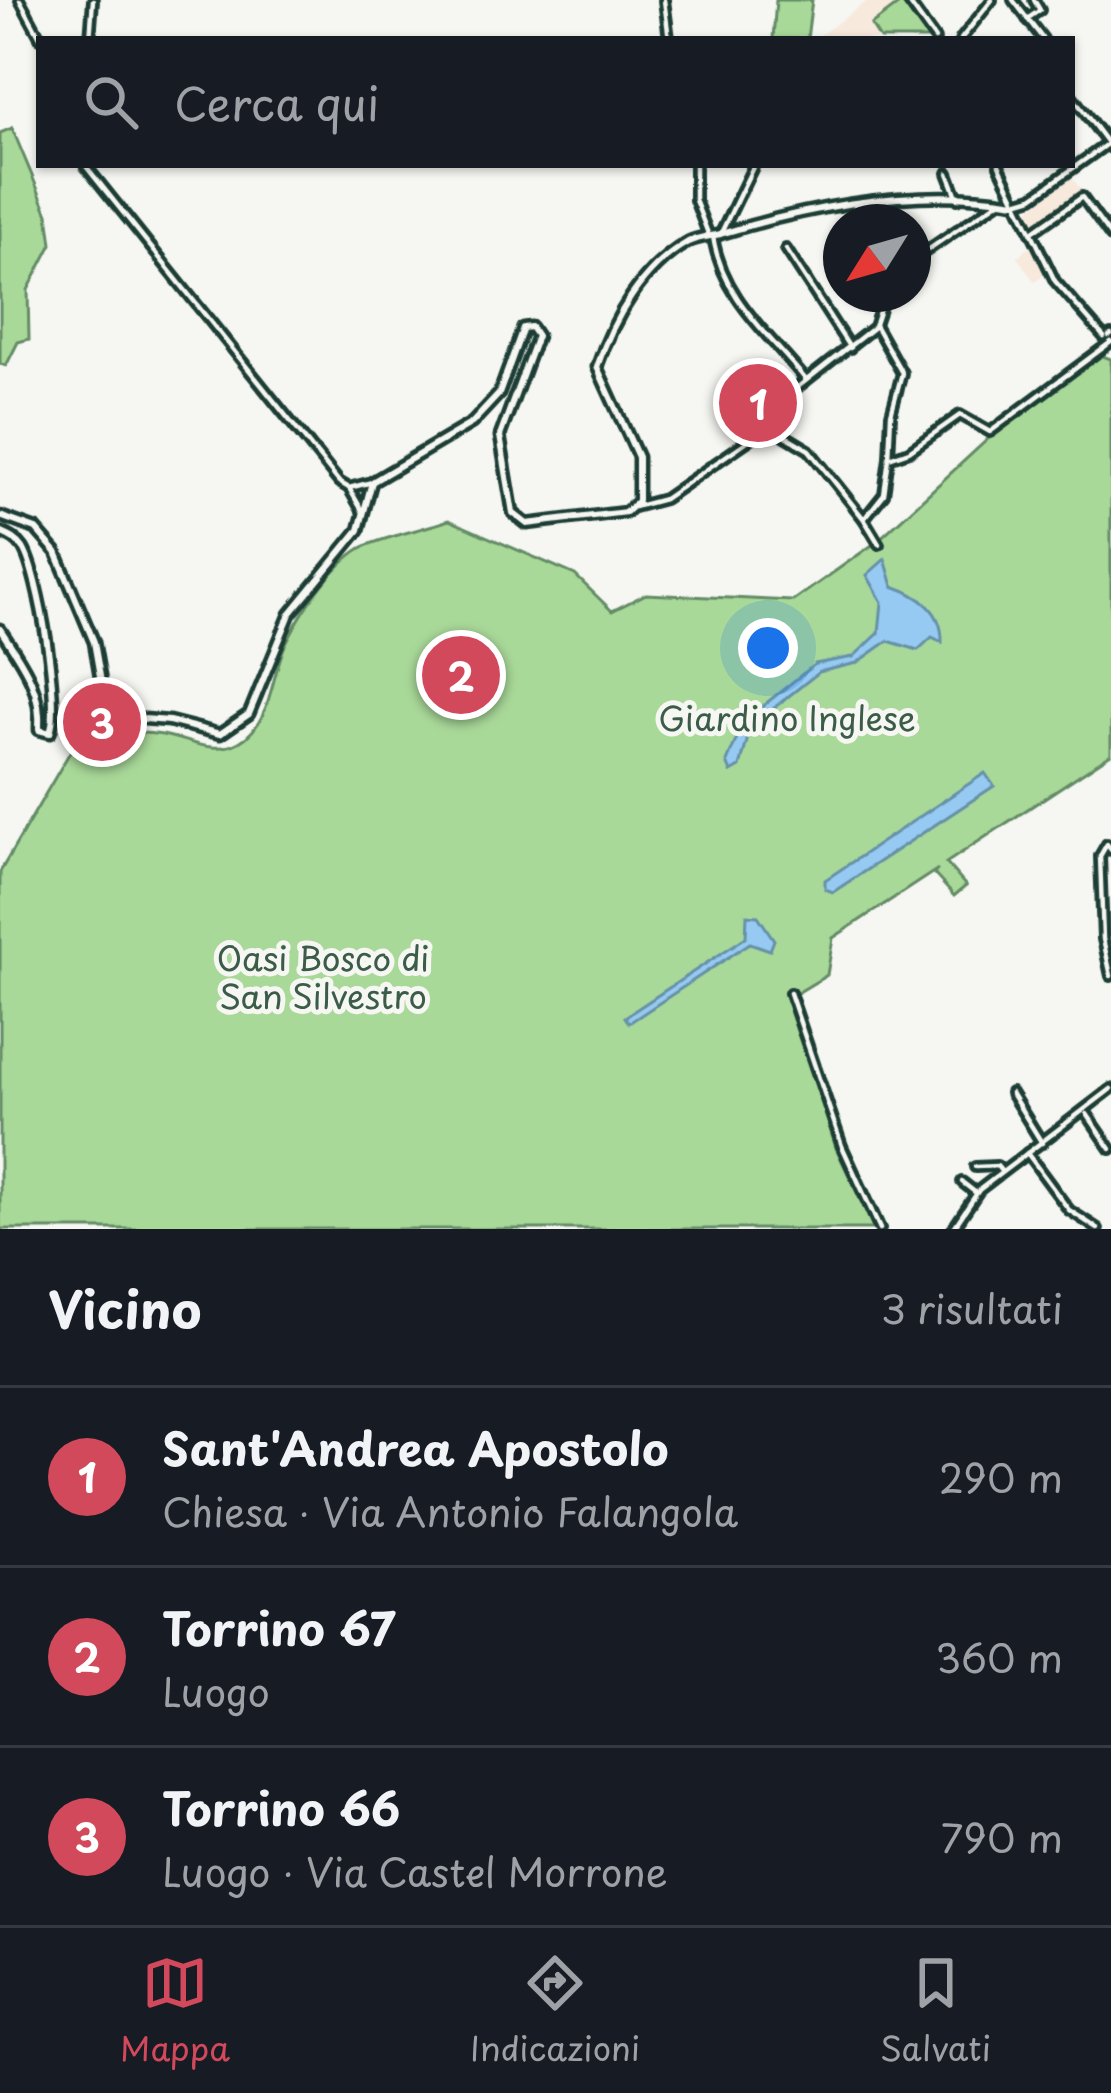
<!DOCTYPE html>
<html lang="it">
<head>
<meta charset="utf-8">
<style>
  :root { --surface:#171b24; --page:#242831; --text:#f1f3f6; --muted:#9ea1a6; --line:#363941; --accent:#d1495b }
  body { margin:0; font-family:"Playpen Sans",sans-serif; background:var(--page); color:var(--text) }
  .compass { position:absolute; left:823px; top:204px; width:108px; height:108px; border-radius:50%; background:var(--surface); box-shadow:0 3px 9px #0004; rotate:233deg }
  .you { position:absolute; left:768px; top:648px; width:42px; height:42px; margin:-30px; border:9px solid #fff; border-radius:50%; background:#1a73e8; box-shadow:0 0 0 18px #1a73e833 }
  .badge { display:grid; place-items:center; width:78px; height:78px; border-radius:50%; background:var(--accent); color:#fff; font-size:39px; font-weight:700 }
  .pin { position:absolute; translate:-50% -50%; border:6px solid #fff; box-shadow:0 3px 12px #0006 }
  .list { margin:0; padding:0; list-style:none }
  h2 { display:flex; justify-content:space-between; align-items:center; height:156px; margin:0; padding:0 48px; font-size:51px }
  h2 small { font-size:39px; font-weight:400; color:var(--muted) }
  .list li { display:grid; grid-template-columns:78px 1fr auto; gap:36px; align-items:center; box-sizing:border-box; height:180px; padding:0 48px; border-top:3px solid var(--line) }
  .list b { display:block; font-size:45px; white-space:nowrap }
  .list p { margin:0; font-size:39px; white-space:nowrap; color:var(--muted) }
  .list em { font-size:39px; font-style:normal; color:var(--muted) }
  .icon { flex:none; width:66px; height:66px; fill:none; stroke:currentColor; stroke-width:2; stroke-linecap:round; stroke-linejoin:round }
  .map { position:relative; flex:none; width:1111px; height:1229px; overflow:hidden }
  .search { position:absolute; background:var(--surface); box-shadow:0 3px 9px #0004; left:36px; right:36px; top:36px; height:132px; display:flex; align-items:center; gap:30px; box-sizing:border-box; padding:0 42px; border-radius:0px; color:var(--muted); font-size:45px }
  .sheet { height:696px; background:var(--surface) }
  nav { display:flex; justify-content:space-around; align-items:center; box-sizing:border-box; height:168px; border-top:3px solid var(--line); background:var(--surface); font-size:33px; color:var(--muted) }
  nav a { display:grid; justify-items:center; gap:6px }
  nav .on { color:var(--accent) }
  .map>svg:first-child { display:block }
  .built { fill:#f7e9dc }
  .green { fill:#a9d999; stroke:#648b66; stroke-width:3 }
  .water { fill:#96caf3; stroke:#6692a7; stroke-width:3 }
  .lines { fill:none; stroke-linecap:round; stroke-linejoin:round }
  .minor-casing { stroke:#1f3d34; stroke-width:14 }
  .tertiary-casing { stroke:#1f3d34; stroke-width:15 }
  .minor { stroke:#f6f6f2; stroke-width:4.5 }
  .tertiary { stroke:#f6f6f2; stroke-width:6 }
  .labels { text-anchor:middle; stroke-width:10; stroke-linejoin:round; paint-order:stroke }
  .park-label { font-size:33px; fill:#3b5c48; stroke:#f6f6f2 }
</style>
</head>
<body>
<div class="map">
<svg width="1111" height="1229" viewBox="0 0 1111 1229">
  <rect width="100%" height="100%" fill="#f6f6f2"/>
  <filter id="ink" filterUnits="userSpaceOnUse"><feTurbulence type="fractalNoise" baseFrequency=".00833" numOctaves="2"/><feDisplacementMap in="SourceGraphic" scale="24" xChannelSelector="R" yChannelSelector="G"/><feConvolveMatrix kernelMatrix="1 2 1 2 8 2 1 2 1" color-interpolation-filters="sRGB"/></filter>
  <g filter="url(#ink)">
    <g class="built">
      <polygon points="869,0 903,1 871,25 880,39 815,39"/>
      <polygon points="1072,178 1082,191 1032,227 1025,212"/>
      <polygon points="1035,243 1049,271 1035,282 1017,257"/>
    </g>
    <g class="green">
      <polygon points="776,0 812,0 807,39 773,39"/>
      <polygon points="903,1 930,39 880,39 871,25"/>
      <polygon points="12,128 48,214 52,244 28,290 29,339 18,342 6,366 0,364 0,133"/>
      <path d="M1100 355 1111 359V754L946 863 966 886 954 896 934 874 938 869 833 938 827 975 789 998 836 1148 874 1229H0V872L74 745 97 718C116 738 142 730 167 736 190 741 216 755 239 742 272 724 271 674 286 643 301 613 331 566 361 548 377 539 427 528 449 520L575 575 612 611 646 594 793 601 875 543 988 439Z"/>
    </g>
    <g class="water">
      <path d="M885 559 893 586C919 595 943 610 942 642L932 637 918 650 888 641 857 663 819 672 751 726 740 767 731 772 727 762 744 721 815 664 853 657 879 633 882 602 867 575Z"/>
      <polygon points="985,773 994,786 833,892 825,889 825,880"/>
      <polygon points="747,915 758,916 774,940 770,950 750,943 629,1023 625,1017 746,937"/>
    </g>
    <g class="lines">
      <defs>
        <g id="minor">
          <polyline points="20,0 41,39"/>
          <polyline points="664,0 669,39"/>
          <polyline points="907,0 935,39"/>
          <polyline points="1013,0 1043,39"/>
          <polyline points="1027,19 1040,10 1034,0"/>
          <polyline points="90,39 93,0"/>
          <polyline points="961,39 992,0"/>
          <polyline points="1072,96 1111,148"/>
          <polyline points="85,165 339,482 349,488 372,482"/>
          <polyline points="695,165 695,200 709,236"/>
          <polyline points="999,165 1055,281 1104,337"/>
          <polyline points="948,173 958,199"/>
          <polyline points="1016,202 1033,197 1111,141"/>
          <polyline points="1031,233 1082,197 1111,237"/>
          <polyline points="720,235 754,165"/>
          <path d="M713 236C722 298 769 334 806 380"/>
          <polyline points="786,249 850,348"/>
          <polyline points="913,260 998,202"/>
          <polyline points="875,325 902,373 891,414 889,458"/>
          <polyline points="1109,336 1111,335"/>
          <polyline points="759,385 777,405 781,402"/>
          <polyline points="769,426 809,450 864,519 884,494 889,458 909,451 960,415 990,432 1111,342"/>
          <polyline points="349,488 363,512"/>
          <polyline points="634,507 664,499 769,426 789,394 874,327 885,294"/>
          <polyline points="864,519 879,544"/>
          <polyline points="1111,850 1107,844 1100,856 1103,939 1111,976"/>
          <polyline points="790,993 842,1146 880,1229"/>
          <polyline points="1011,1093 1042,1143"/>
          <polyline points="1087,1114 1111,1149"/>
          <polyline points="1027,1153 1069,1210 1098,1229"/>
          <polyline points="975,1167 997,1166 1001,1171"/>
          <polyline points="962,1182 976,1193"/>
          <polyline points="953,1229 979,1190 1111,1089"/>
        </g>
        <g id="tertiary">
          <path d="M0 516 36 529 56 552 94 642 107 716 169 721 220 734 249 714 290 614 359 530 372 482 472 423 499 394 523 328 531 327 537 336 500 436 513 513 527 524 626 512 638 501V457L597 367C613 319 642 268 688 242 700 236 712 237 724 233 816 205 919 186 1016 202"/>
          <path d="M0 532C9 536 17 539 23 548 39 574 61 706 50 733L39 730C42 688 22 663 0 629"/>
        </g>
      </defs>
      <use href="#minor" class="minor-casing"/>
      <use href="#tertiary" class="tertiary-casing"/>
      <use href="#minor" class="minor"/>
      <use href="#tertiary" class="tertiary"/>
    </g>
  </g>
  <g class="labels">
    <g class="park-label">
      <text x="787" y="731">Giardino Inglese</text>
      <text x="323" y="971">Oasi Bosco di<tspan x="323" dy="38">San Silvestro</tspan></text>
    </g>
  </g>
</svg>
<svg class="compass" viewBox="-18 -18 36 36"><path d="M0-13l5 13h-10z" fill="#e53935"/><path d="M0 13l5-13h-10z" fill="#9ea1a6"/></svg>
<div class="you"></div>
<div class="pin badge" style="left:758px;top:403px">1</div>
<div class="pin badge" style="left:461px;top:675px">2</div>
<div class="pin badge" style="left:102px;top:722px">3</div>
<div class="search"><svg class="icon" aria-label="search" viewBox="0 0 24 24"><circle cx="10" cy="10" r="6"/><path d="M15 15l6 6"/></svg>Cerca qui</div>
</div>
<section class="sheet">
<h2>Vicino<small>3 risultati</small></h2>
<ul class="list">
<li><span class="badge">1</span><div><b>Sant'Andrea Apostolo</b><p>Chiesa · Via Antonio Falangola</p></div><em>290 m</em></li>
<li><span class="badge">2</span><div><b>Torrino 67</b><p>Luogo</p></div><em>360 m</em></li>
<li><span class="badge">3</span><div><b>Torrino 66</b><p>Luogo · Via Castel Morrone</p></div><em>790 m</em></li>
</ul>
</section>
<nav>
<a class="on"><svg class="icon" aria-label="map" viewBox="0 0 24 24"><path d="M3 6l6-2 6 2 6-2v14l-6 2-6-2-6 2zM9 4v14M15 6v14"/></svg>Mappa</a>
<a><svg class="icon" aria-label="directions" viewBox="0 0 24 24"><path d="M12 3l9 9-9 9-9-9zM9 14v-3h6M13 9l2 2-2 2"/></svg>Indicazioni</a>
<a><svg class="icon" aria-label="saved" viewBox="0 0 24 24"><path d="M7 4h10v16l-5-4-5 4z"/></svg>Salvati</a>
</nav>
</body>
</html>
